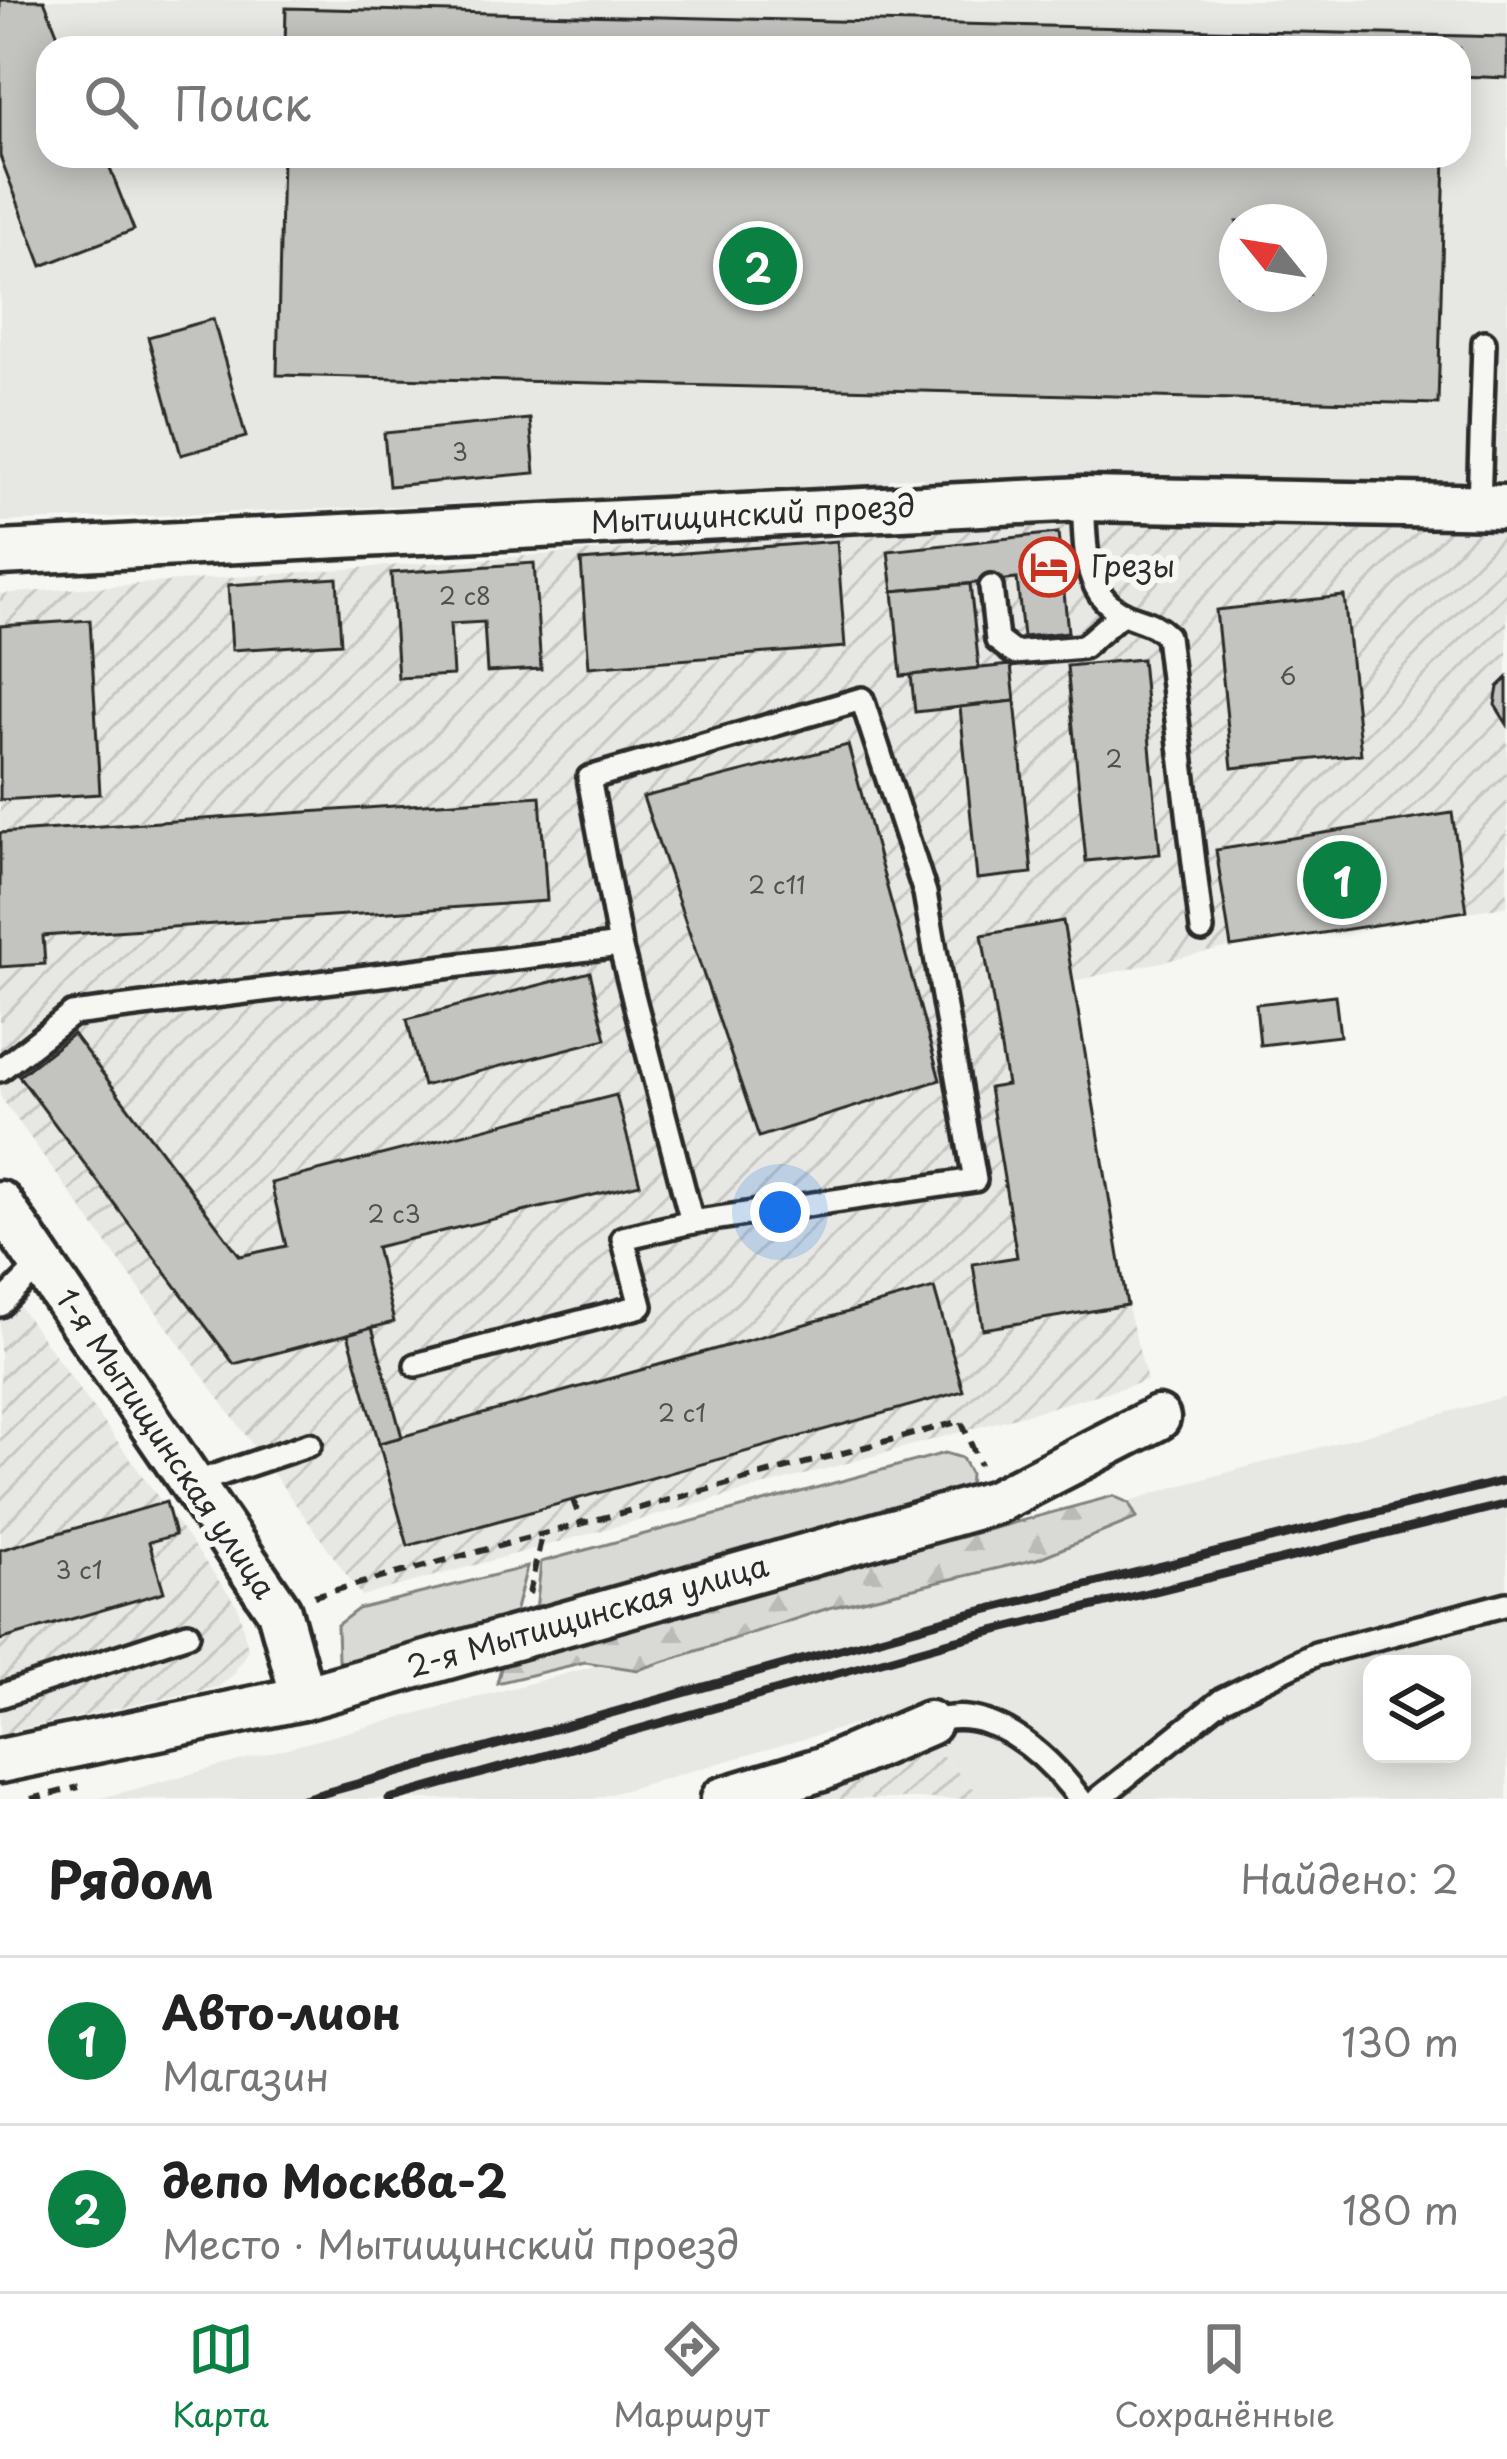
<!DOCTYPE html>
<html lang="ru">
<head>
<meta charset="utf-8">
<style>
  :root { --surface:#fff; --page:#f2f2f2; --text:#222; --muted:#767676; --line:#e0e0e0; --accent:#0b8043 }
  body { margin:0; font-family:"Playpen Sans",sans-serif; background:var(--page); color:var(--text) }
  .controls { position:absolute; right:36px; bottom:36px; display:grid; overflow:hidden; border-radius:24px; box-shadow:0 6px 30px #0003 }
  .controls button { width:108px; height:108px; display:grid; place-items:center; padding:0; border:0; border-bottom:3px solid var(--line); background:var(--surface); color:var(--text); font:60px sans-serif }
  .compass { position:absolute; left:1219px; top:204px; width:108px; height:108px; border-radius:50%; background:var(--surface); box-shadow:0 6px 30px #0003; rotate:300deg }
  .you { position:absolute; left:780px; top:1212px; width:42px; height:42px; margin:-30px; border:9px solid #fff; border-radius:50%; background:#1a73e8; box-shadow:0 0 0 18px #1a73e833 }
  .badge { display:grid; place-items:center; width:78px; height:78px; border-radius:50%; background:var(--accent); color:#fff; font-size:39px; font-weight:700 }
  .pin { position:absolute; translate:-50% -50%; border:6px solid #fff; box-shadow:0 3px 12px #0006 }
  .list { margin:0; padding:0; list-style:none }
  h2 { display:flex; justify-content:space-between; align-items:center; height:156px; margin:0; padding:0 48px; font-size:51px }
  h2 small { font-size:39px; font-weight:400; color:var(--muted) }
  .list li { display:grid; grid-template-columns:78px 1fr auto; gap:36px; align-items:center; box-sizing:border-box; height:168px; padding:0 48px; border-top:3px solid var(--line) }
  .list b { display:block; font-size:45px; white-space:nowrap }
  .list p { margin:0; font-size:39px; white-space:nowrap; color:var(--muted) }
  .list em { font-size:39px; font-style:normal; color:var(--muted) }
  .icon { flex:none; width:66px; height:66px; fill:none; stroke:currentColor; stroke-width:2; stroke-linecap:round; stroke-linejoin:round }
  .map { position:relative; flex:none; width:1507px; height:1799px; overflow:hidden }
  .search { position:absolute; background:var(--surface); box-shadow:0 6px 30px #0003; left:36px; right:36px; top:36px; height:132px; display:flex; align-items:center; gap:30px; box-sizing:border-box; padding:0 42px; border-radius:36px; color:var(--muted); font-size:45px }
  .sheet { height:492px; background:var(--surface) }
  nav { display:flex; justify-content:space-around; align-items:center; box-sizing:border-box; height:168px; border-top:3px solid var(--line); background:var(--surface); font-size:33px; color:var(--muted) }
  nav a { display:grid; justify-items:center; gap:6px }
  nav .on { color:var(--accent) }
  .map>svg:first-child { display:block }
  .built { fill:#e7e7e3; fill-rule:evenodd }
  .industrial { fill:url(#industrial-furrows) }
  .grass { fill:#d9d9d5; stroke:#828280; stroke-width:3 }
  .forest { fill:url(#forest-firs); stroke:#828280; stroke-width:3 }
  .building { fill:#c3c3c0; stroke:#2b2b2b; stroke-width:3; fill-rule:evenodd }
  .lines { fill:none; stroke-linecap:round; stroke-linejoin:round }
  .service-casing { stroke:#2b2b2b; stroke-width:30 }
  .minor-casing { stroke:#2b2b2b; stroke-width:51 }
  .path { stroke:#2b2b2b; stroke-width:6; stroke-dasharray:12 9; stroke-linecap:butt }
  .service { stroke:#f6f6f2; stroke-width:21 }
  .minor { stroke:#f6f6f2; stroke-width:42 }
  .rail { stroke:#2b2b2b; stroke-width:9 }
  .labels { text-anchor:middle; stroke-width:12; stroke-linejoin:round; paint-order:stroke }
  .number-label { font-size:24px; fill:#515150 }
  .street-label { font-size:30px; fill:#2b2b2b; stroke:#f6f6f2 }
  .poi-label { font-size:30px; fill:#2b2b2b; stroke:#f6f6f2; text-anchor:start }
</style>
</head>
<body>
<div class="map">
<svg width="1507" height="1799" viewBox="0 0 1507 1799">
  <defs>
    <pattern id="industrial-furrows" width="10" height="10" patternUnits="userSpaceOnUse" patternTransform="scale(3)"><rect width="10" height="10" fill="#e7e7e3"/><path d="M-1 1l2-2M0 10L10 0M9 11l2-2" fill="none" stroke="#c6c6c3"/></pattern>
    <pattern id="forest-firs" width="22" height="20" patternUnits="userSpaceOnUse" patternTransform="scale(3)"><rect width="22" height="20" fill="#d9d9d5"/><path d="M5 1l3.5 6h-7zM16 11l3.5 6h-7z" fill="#babab7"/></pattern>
  </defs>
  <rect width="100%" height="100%" fill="#f6f6f2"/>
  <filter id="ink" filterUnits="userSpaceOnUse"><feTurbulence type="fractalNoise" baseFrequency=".00833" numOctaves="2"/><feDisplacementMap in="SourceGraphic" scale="24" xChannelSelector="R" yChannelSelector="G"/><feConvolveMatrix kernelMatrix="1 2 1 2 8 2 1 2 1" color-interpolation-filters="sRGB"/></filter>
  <g filter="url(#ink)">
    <g class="built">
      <path d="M0 0H1507V480L923 487 922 478 890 479 889 486 0 522ZM48 48H1459V156H48ZM1237 222H1309V294H1237Z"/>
      <path d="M1507 1396V1799H983L935 1748 923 1705 593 1799H97L587 1668 1175 1487ZM1372 1664H1462V1754H1372Z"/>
    </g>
    <g class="industrial">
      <polygon points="1079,516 1507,533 1507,906 1231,947 1073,981 1127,1304 1147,1381 362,1596 0,1096 0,594"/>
      <polygon points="0,1280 238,1607 248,1649 233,1675 218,1687 0,1734"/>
      <polygon points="935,1748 983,1799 766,1799"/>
    </g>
    <g class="grass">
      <polygon points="945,1453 962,1458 970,1473 969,1491 536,1611 541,1562"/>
      <polygon points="527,1567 514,1617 345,1665 338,1660 337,1625 358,1609"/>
    </g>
    <polygon class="forest" points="1113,1496 1129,1503 1137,1518 1037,1559 829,1608 638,1670 585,1662 497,1683 502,1664 519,1657"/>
    <g class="building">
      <polygon points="0,0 44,0 63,48 48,48 48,156 105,156 134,230 42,266 0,156"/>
      <polygon points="286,8 1507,37 1507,78 1459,76 1459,48 285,48"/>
      <path d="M282 156H1445L1438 404 277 375ZM1237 222H1309V294H1237Z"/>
      <polygon points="213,319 246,437 181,455 148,337"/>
      <polygon points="530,419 535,473 389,486 384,433"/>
      <polygon points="1058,533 1068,632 1023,637 1017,579 893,591 888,551"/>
      <polygon points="837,541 845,647 589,667 581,561"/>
      <polygon points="534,563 541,669 487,672 484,622 450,624 453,675 398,678 391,573"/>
      <polygon points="337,578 341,643 232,650 228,585"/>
      <polygon points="970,584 979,668 901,676 893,591"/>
      <polygon points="1344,596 1361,754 1232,768 1216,610"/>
      <polygon points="90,620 100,794 0,800 0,626"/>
      <polygon points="1142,659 1160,854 1086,861 1067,666"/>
      <polygon points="1011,665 1015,701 915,712 911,675"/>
      <polygon points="1507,678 1507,724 1495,705 1498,687"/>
      <polygon points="1015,701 1032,873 977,879 960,707"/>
      <polygon points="848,745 940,1080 759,1137 643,797"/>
      <polygon points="540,796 547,901 43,936 45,964 0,967 0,833"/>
      <polygon points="1452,813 1467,911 1231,947 1216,850"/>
      <polygon points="1063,921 1127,1305 983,1329 973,1264 1017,1257 989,1088 1007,1085 982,935"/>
      <polygon points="590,972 606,1039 423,1086 407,1019"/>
      <polygon points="1335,995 1340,1036 1260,1045 1256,1004"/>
      <polygon points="73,1034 240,1256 286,1246 271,1183 616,1095 640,1184 376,1247 394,1322 234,1364 19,1076"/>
      <polygon points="934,1288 963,1391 408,1546 379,1443"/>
      <polygon points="372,1327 402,1437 379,1443 348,1334"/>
      <polygon points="166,1502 175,1535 149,1542 164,1592 0,1640 0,1550"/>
    </g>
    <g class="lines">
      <defs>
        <g id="service">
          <path d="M1083 499C1086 539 1080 593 1124 614 1142 622 1153 622 1167 636L1202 930"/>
          <polyline points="1479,507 1484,342"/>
          <polyline points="991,587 997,640 1014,653 1083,647 1122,613"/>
          <polyline points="620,945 589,778 862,699 925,893 975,1180 692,1222"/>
          <polyline points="0,1070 72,1014 620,945 692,1222 623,1238 641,1306 416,1365"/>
          <polyline points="0,1305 41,1264"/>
          <polyline points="191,1484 310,1444"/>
          <polyline points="0,1696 188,1634"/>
          <path d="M929 1723C989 1700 1047 1755 1080 1799"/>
          <polyline points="1098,1799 1222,1700 1316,1654 1507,1604"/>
        </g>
        <g id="minor">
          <polyline points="0,553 1083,499 1507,507"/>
          <polyline points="0,1203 279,1611 303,1698"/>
          <polyline points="0,1761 303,1698 995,1502 1158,1418"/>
          <polyline points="723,1799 822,1769 929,1723"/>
        </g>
      </defs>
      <use href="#service" class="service-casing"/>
      <use href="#minor" class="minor-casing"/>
      <g class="path">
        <polyline points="573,1500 582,1524"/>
        <polyline points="529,1594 542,1535"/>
        <polyline points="314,1596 961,1421 980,1465"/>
        <polyline points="31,1799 79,1787"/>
      </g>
      <use href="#service" class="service"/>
      <use href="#minor" class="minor"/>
      <g class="rail">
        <polyline points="303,1799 941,1621 1507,1480"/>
        <polyline points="389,1799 953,1641 1507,1504"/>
      </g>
    </g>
  </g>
  <defs>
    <symbol id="hotel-ring" viewBox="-11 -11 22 22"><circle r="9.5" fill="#f6f6f2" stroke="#c8321e" stroke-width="1.5"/><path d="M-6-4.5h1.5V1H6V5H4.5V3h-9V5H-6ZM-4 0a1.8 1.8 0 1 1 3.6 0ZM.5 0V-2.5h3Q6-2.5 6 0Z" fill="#c8321e"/></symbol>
  </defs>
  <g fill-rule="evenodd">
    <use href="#hotel-ring" x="1016" y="534" width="66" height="66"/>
  </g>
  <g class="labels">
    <g class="number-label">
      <text x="460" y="461">3</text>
      <text x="465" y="605">2 с8</text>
      <text x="1288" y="685">6</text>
      <text x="1114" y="768">2</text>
      <text x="777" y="894">2 с11</text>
      <text x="394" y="1223">2 с3</text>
      <text x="682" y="1422">2 с1</text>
      <text x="79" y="1579">3 с1</text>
    </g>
    <g class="street-label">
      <text transform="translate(753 515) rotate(-3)" y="10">Мытищинский проезд</text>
      <text transform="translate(165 1444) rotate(56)" y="10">1-я Мытищинская улица</text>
      <text transform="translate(588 1617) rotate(-16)" y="10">2-я Мытищинская улица</text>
    </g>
    <g class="poi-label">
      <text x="1091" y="577">Грезы</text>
    </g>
  </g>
</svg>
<div class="controls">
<button><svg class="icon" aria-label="layers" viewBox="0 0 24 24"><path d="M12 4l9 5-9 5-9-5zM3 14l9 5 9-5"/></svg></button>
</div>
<svg class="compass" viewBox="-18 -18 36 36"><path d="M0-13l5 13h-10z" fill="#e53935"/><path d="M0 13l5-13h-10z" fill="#767676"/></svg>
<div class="you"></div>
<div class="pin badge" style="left:1342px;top:880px">1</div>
<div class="pin badge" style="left:758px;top:266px">2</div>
<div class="search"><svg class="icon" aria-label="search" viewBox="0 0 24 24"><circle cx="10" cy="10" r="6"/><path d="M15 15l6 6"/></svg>Поиск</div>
</div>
<section class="sheet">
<h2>Рядом<small>Найдено: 2</small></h2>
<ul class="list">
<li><span class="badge">1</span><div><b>Авто-лион</b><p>Магазин</p></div><em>130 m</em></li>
<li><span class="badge">2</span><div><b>депо Москва-2</b><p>Место · Мытищинский проезд</p></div><em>180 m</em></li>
</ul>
</section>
<nav>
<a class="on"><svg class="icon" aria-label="map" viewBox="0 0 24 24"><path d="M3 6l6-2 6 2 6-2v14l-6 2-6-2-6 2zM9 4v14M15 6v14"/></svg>Карта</a>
<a><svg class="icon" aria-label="directions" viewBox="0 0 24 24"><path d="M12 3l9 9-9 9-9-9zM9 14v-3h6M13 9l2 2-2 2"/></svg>Маршрут</a>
<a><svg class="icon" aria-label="saved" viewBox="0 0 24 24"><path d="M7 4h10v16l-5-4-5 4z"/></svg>Сохранённые</a>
</nav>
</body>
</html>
